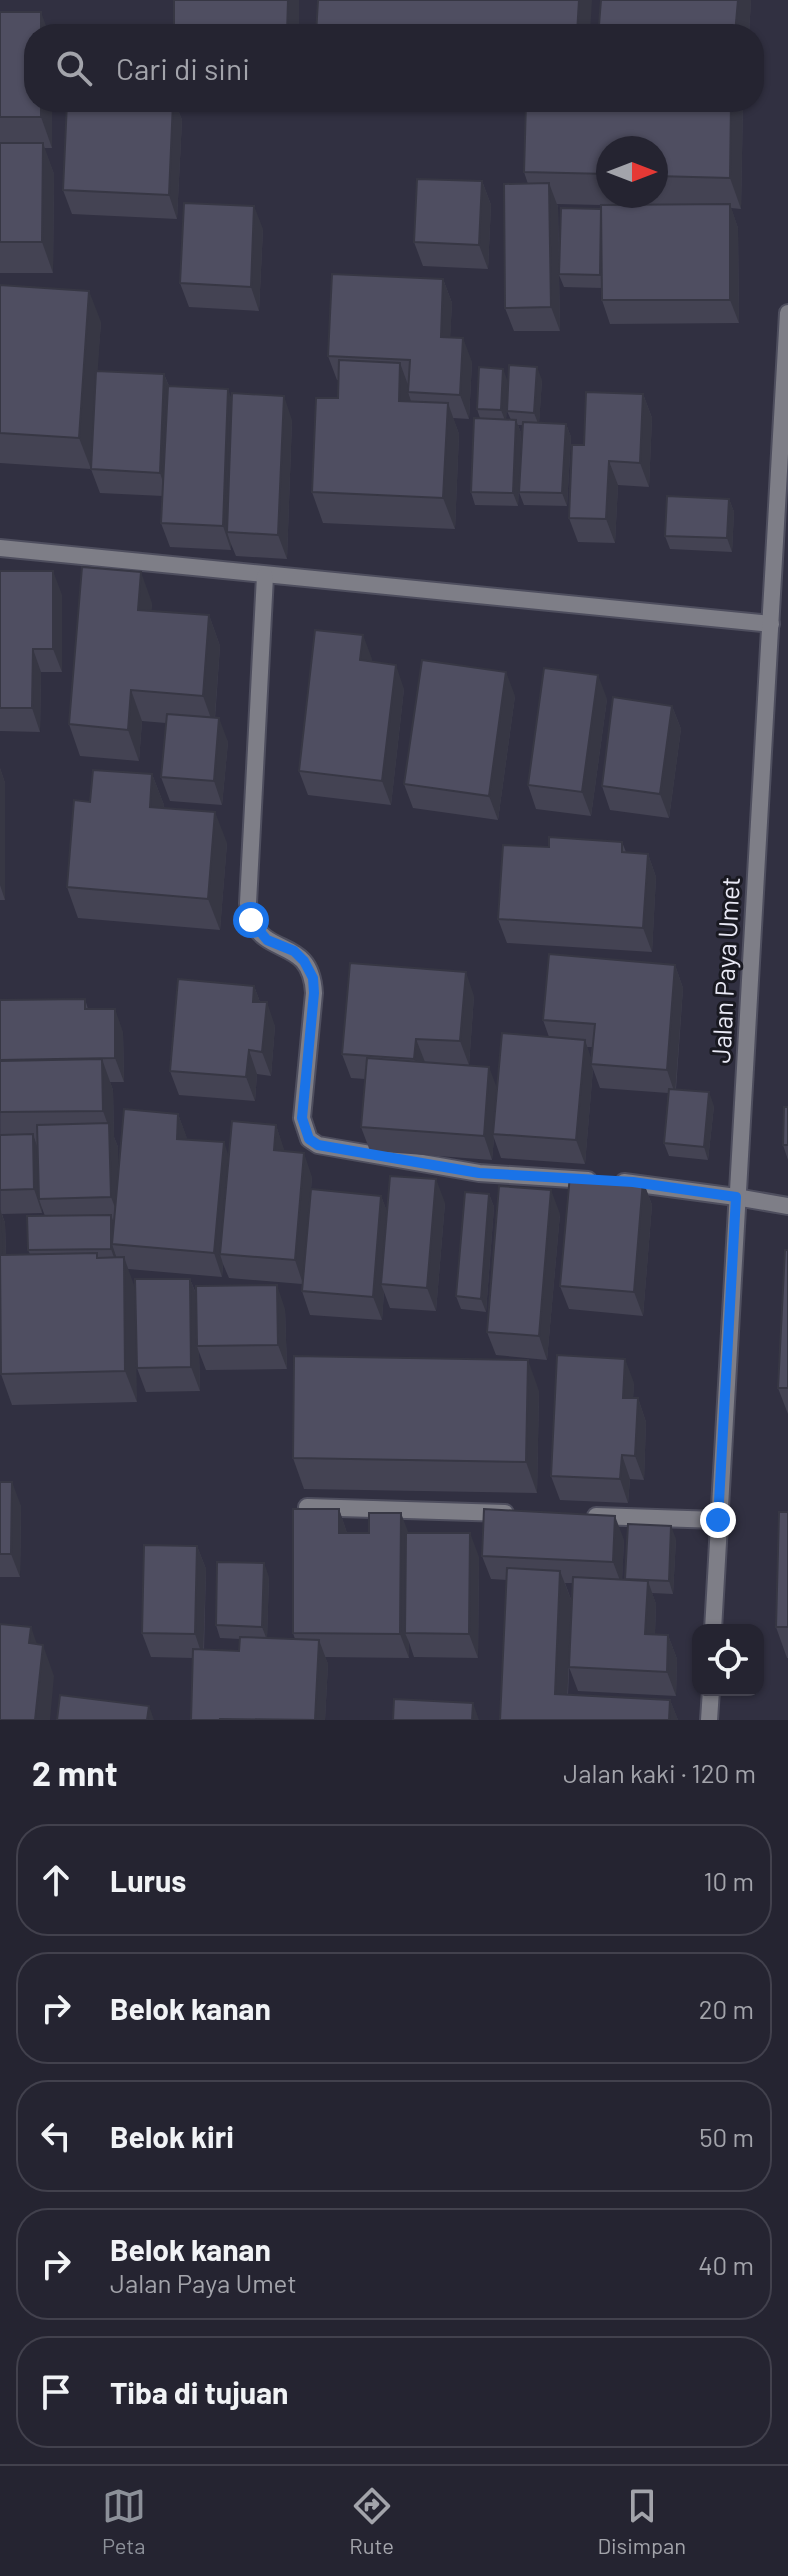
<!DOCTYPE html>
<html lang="id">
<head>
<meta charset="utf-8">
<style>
  :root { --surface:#252431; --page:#31303d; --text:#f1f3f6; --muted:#a3a4ab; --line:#42414d; --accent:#8c9099 }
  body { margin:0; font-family:Barlow,sans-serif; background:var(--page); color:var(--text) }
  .controls { position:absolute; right:24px; bottom:24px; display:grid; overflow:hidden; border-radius:16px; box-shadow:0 2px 6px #0004 }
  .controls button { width:72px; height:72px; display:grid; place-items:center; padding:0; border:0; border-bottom:2px solid var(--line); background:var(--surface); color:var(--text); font:40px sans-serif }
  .compass { position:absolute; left:596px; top:136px; width:72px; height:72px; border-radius:50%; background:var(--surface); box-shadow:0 2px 6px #0004; rotate:90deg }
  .stop { position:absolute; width:24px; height:24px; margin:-18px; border:6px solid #1a73e8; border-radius:50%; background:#fff }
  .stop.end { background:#1a73e8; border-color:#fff; box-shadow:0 2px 8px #0008 }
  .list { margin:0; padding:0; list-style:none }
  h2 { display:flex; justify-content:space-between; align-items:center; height:104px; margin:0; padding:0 32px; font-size:34px }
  h2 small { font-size:26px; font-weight:400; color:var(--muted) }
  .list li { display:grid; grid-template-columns:52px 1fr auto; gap:24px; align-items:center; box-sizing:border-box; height:112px; margin:0 16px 16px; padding:0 16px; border:2px solid var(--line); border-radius:32px }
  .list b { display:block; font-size:30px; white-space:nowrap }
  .list p { margin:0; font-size:26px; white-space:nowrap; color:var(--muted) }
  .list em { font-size:26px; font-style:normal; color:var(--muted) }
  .icon { flex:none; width:44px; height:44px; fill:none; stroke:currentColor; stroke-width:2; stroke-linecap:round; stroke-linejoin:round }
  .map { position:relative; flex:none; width:788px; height:1720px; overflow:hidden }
  .search { position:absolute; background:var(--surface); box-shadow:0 2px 6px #0004; left:24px; right:24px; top:24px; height:88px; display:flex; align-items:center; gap:20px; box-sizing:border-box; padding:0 28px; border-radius:32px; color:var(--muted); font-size:30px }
  .sheet { height:744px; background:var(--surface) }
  nav { display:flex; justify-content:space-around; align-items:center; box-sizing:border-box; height:112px; border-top:2px solid var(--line); background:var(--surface); font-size:22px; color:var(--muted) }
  nav a { display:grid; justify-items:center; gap:4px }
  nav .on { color:var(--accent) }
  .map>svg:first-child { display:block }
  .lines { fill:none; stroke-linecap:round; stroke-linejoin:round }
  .street-casing { stroke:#4e4e5e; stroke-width:20 }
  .street { stroke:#7e7e87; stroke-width:16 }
  .wall { fill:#444353; fill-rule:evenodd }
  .shaded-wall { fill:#373744 }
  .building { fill:#4f4e61; stroke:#373744; stroke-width:2 }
  .route { stroke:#1a73e8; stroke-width:10 }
  .labels { text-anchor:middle; stroke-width:6; stroke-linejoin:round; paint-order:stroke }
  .street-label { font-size:26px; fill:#e9e9f5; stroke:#191921 }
</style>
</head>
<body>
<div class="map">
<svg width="788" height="1720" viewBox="0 0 788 1720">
  <rect width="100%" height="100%" fill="#313041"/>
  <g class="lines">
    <defs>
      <g id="street">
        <polyline points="0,548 771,624"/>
        <path d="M265 576 248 903C249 908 250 916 252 921 268 957 311 938 314 993L302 1118 309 1139 318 1145 479 1173 588 1180"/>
        <polyline points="624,1182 736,1197 788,1206"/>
        <polyline points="307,1507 505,1513"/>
        <polyline points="596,1516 718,1520"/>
        <polyline points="713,1630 788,313"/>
        <polyline points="709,1720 711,1690"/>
      </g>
    </defs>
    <use href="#street" class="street-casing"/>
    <use href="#street" class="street"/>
  </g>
  <g class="wall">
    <polygon points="601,0 751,0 749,34 602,34 599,25"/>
    <polygon points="0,12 52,102 52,148 44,148 54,174 53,273 0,273"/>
    <polygon points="67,102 175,102 182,120 177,219 72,214 63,190"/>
    <path d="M526 102H743L741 209 731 208 738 228 739 323 610 324 602 300V288L564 287 559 275 560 331H514L505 308 528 184 524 172ZM608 148H656V196H608ZM557 204 601 205V209L559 266 558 207Z"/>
    <polygon points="482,181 491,205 488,269 423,266 414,242"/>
    <polygon points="263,229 259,311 189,307 180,283"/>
    <polygon points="443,279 452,303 450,338 472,362 469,419 453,418 459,434 455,529 323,523 312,492 338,398 338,380 337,380 328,356"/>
    <polygon points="0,285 101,322 97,371 164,374 169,386 232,400 292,420 287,559 236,556 231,544 231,550 170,547 161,523 163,496 100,493 91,469 0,463"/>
    <polygon points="542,380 539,423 566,424 571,437 567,506 524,505 519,492 523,425 518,425 521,433 518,506 475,505 471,492 480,418 477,409 508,382 506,420 511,420 507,411"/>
    <polygon points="643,394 652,418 649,487 618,485 615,543 578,542 569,518 584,445"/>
    <polygon points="729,499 734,512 732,552 670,549 665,536"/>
    <polygon points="0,571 62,595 62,672 41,672 40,732 0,731"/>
    <polygon points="152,603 151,611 209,615 220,646 215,718 228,742 222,805 170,801 161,777 166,723 142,721 139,761 80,756 69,724"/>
    <polygon points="372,659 371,662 404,689 391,805 308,795 299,771"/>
    <polygon points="515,696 498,820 413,808 404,784"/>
    <polygon points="607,699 591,816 536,809 528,785"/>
    <polygon points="672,706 681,729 669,818 610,810 602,786"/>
    <polygon points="0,768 5,783 5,900 0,900"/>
    <polygon points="152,774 164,805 164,808 227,843 220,930 78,918 67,887 90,802"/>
    <polygon points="622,842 626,852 648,854 656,877 652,952 507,943 498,919 549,847"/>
    <path d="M675 965 683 988 676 1089 714 1106 708 1160 669 1156 664 1143 668 1093 600 1088 593 1069 585 1164 501 1158 494 1138 492 1160 370 1151 361 1127 365 1079 351 1078 342 1054 474 996 469 1065 425 1063 497 1088 549 1037 543 1020ZM587 1047H592L591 1059Z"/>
    <polygon points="254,986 260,1002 275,1026 271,1076 257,1074 255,1101 179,1095 170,1071"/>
    <path d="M85 999 88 1009 123 1032 124 1082H110L113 1090 114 1137 118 1147V1169L178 1114 187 1139 228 1156 276 1125 284 1151 312 1177 311 1189 381 1196 387 1212 445 1203 436 1311 390 1308 384 1292 382 1320 310 1315 302 1291V1284L229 1278 223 1264 222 1277 128 1269 137 1402 12 1405 1 1374 0 1000ZM42 1208 45 1216 28 1250 30 1254 6 1255 5 1223 2 1214 42 1213Z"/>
    <polygon points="788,1107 788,1160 783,1145"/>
    <polygon points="643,1181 652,1205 643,1316 569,1309 560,1286"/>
    <polygon points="489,1194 494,1207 486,1312 461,1309 456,1296"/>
    <polygon points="560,1214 547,1360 496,1355 487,1332"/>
    <polygon points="788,1250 788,1414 778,1388"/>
    <polygon points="190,1279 197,1296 285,1309 287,1369 206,1370 199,1352 200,1391 146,1392 137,1368"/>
    <polygon points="634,1383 633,1398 638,1398 646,1422 644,1480 630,1479 628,1503 560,1500 551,1476"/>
    <polygon points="539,1391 537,1493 304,1489 293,1458"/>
    <polygon points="0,1482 21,1506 20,1577 0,1577"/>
    <polygon points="339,1509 347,1533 408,1533 479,1557 478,1658 414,1657 409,1642 409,1658 325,1657 328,1664 325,1720 191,1720 193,1658 151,1657 142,1633 197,1546 206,1569 204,1650 239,1651 240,1639 220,1638 216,1625 269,1577 267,1638 295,1639 293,1633"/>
    <polygon points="788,1512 788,1658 787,1658 776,1627"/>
    <polygon points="676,1539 673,1594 652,1593 656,1604 655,1634 668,1635 677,1659 676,1696 578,1691 569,1667 573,1583 565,1583 572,1602 568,1695 670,1700 678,1720 500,1720 507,1580 491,1579 482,1556 624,1540 622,1580 626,1580"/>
  </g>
  <g class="shaded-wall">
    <polygon points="288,0 299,0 299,34 287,34"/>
    <polygon points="579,0 592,0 590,34 577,34"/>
    <polygon points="738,0 751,0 749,34 735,34"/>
    <polygon points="41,12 49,34 41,34"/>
    <polygon points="41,102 52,102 52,148 41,117"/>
    <polygon points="173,102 175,102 182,120 177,219 169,195"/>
    <polygon points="731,102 743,102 741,209 730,178"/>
    <polygon points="43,143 54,174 53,273 42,242"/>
    <polygon points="482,181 491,205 488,269 479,245"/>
    <polygon points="549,183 558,207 560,331 551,307"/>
    <polygon points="730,204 738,228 739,323 730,300"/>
    <polygon points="254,206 263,229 259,311 251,287"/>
    <polygon points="443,279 452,303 449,361 441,337"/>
    <polygon points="89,291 101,322 91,469 79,438"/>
    <polygon points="463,338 472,362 469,419 460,395"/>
    <polygon points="400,363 411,393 408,392 411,401 410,432 399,401"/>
    <polygon points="537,367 542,380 539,426 534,413"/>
    <polygon points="503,369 508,382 506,423 501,410"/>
    <polygon points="164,374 173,397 168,497 160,473"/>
    <polygon points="228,389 237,413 227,532 231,544 231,550 223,526"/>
    <polygon points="643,394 652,418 649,487 640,463"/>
    <polygon points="284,396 292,420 287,559 278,535"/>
    <polygon points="448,403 459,434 455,529 443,498"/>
    <polygon points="516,420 521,433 518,506 513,493"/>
    <polygon points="566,424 571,437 567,506 562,493"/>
    <polygon points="609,461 618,485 615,543 606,519"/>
    <polygon points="729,499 734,512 732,552 727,538"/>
    <polygon points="53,571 62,595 62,672 53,649"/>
    <polygon points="141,572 152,603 149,641 138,610"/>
    <polygon points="209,615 220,646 214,727 203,696"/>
    <polygon points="363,635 372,659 369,684 360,660"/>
    <polygon points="33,649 41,672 40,732 32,708"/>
    <polygon points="396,665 404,689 391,805 382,781"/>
    <polygon points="506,672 515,696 498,820 489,796"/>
    <polygon points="598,675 607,699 591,816 582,792"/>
    <polygon points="131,690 142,721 139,761 128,730"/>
    <polygon points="672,706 681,729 669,818 660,794"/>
    <polygon points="219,718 228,742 222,805 214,781"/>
    <polygon points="0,768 5,783 5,900 0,885"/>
    <polygon points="152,774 164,805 161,838 150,807"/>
    <polygon points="215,812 227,843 220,930 208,899"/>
    <polygon points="648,854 656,877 652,952 643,928"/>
    <polygon points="675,965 683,988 675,1094 667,1070"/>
    <polygon points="466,972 474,996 469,1065 460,1041"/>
    <polygon points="254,986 263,1010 253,1002"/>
    <polygon points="267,1002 275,1026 271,1076 262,1052"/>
    <polygon points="115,1009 123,1032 124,1082 115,1058"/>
    <polygon points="416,1039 425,1062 423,1083 414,1059"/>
    <polygon points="585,1040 593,1064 591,1064 593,1069 585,1164 576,1140"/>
    <polygon points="249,1050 257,1074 255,1101 246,1077"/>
    <polygon points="102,1059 113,1090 114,1137 118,1147 120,1221 111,1197 109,1128 103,1111"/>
    <polygon points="489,1067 498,1091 493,1134 494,1138 492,1160 484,1136"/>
    <polygon points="709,1092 714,1106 708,1160 704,1147"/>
    <polygon points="178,1114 187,1138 185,1162 177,1139"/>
    <polygon points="276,1125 284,1149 283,1174 274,1150"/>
    <polygon points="33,1134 41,1158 39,1199 42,1208 42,1213 34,1189"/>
    <polygon points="224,1142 232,1166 220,1254 223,1264 222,1277 214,1253"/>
    <polygon points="304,1153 312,1177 303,1284 295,1260"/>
    <polygon points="436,1179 445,1203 436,1311 427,1288"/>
    <polygon points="643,1181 652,1205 643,1316 634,1292"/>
    <polygon points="551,1190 560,1214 547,1360 539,1336"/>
    <polygon points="489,1194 494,1207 486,1312 481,1299"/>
    <polygon points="381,1196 390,1219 381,1284 384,1292 382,1320 373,1297"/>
    <polygon points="0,1210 5,1223 7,1291 2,1277"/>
    <polygon points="111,1215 116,1228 112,1244 116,1256 116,1263 111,1249"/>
    <polygon points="124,1257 135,1288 137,1402 125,1371"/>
    <polygon points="190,1279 199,1302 197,1346 199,1352 200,1391 191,1367"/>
    <polygon points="277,1285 285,1309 287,1369 278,1345"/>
    <polygon points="625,1359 634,1383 632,1421 623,1398"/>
    <polygon points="528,1360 539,1391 537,1493 526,1462"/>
    <polygon points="638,1398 646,1422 644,1480 635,1456"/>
    <polygon points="622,1455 630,1479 628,1503 620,1479"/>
    <polygon points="12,1482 21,1506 20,1577 11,1554"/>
    <polygon points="339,1509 347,1533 339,1533"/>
    <polygon points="401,1513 410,1537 405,1633 409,1642 409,1658 400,1634"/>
    <polygon points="615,1516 624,1540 622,1586 613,1562"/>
    <polygon points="671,1526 676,1539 673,1594 669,1581"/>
    <polygon points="470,1533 479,1557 478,1658 469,1634"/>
    <polygon points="197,1546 206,1569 203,1658 195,1634"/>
    <polygon points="264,1563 269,1577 267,1640 262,1627"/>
    <polygon points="560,1571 572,1602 566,1720 555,1694"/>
    <polygon points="648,1581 656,1604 654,1658 645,1634"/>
    <polygon points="31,1627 41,1656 43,1645 54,1676 50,1720 35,1720 29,1643"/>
    <polygon points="668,1635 677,1659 676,1696 667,1672"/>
    <polygon points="319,1640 328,1664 325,1720 315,1720"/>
    <polygon points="670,1700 678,1720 669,1720"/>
    <polygon points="473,1703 479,1720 472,1720"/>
    <polygon points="149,1706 154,1720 147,1720"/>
  </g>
  <g class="building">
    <polygon points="174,0 288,0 287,34 174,34"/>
    <polygon points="318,0 579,0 577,34 316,34"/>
    <polygon points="601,0 738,0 735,34 599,25"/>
    <polygon points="0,12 41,12 41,34 34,34 34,102 41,102 41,117 0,117"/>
    <polygon points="67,102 173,102 169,195 63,190"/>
    <polygon points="526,102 731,102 730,178 656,176 656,148 608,148 608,174 524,172"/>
    <polygon points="0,143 43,143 42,242 0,242"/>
    <polygon points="417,179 482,181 479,245 414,242"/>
    <polygon points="549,183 551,307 505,308 504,184"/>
    <polygon points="184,203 254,206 251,287 180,283"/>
    <polygon points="730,204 730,300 602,300 601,205"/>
    <polygon points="561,208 601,209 600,275 559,274"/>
    <polygon points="332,274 443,279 441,337 463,338 460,395 408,392 410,360 328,356"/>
    <polygon points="0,285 89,291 79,438 0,433"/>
    <polygon points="339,360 400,363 399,401 448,403 443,498 312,492 316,398 338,398"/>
    <polygon points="509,365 537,367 534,413 507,411"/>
    <polygon points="479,367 503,369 501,410 477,409"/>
    <polygon points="96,371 164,374 160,473 91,469"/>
    <polygon points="168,386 228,389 223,526 161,523"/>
    <polygon points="586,392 643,394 640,463 609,461 606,519 569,518 572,445 584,445"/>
    <polygon points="232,393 284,396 278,535 227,532"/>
    <polygon points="474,418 516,420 513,493 471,492"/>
    <polygon points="523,422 566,424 562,493 519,492"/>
    <polygon points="667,496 729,499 727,538 665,536"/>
    <polygon points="82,567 141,572 138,610 209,615 203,696 131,690 128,730 69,724"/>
    <polygon points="0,571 53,571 53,649 33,649 32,708 0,708"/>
    <polygon points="315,630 363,635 360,660 396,665 382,781 299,771"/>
    <polygon points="422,660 506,672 489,796 404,784"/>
    <polygon points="544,668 598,675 582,792 528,785"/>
    <polygon points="613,697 672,706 660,794 602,786"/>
    <polygon points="167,714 219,718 214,781 161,777"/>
    <polygon points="93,770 152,774 150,807 215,812 208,899 67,887 74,800 90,802"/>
    <polygon points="549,837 622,842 622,852 648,854 643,928 498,919 503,845 549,847"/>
    <polygon points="549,954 675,965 667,1070 591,1064 595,1024 543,1020"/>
    <polygon points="350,963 466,972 460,1041 416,1039 414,1059 342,1054"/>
    <polygon points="178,979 254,986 253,1002 267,1002 262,1052 249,1050 246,1077 170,1071"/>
    <polygon points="85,999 85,1009 115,1009 115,1058 0,1060 0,1000"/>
    <polygon points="502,1033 585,1040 576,1140 493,1134"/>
    <polygon points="367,1058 489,1067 484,1136 361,1127"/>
    <polygon points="102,1059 103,1111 0,1112 0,1061"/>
    <polygon points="669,1089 709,1092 704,1147 664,1143"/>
    <polygon points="784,1107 788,1107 788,1145 783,1145"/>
    <polygon points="124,1109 178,1114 177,1139 224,1142 214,1253 112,1244"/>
    <polygon points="232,1121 276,1125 274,1150 304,1153 295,1260 220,1254"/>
    <polygon points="109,1123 111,1197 39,1199 37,1125"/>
    <polygon points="33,1134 34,1189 0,1190 0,1135"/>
    <polygon points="570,1175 643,1181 634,1292 560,1286"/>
    <polygon points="390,1176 436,1179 427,1288 381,1284"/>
    <polygon points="499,1186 551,1190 539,1336 487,1332"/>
    <polygon points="311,1189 381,1196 373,1297 302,1291"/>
    <polygon points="465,1192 489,1194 481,1299 456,1296"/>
    <polygon points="0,1210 2,1255 0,1255"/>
    <polygon points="111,1215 111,1249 28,1250 27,1216"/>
    <polygon points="785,1250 788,1250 788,1388 778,1388"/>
    <polygon points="97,1253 97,1258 124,1257 125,1371 1,1374 0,1255"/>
    <polygon points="135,1279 190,1279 191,1367 137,1368"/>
    <polygon points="277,1285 278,1345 197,1346 196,1286"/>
    <polygon points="557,1355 625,1359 623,1398 638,1398 635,1456 622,1455 620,1479 551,1476"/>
    <polygon points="294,1356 528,1360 526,1462 293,1458"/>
    <polygon points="0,1482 12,1482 11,1554 0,1554"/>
    <polygon points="293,1509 339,1509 339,1533 369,1533 369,1513 401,1513 400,1634 293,1633"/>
    <polygon points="484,1509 615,1516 613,1562 482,1556"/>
    <polygon points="779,1512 788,1512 788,1627 776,1627"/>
    <polygon points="628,1524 671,1526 669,1581 625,1579"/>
    <polygon points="406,1533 470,1533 469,1634 405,1633"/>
    <polygon points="144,1545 197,1546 195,1634 142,1633"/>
    <polygon points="217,1562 264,1563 262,1627 216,1625"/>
    <polygon points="507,1568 560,1571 555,1694 670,1700 669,1720 500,1720"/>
    <polygon points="573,1577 648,1581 645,1634 668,1635 667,1672 569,1667"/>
    <polygon points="0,1624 31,1627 29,1643 43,1645 35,1720 0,1720"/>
    <polygon points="240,1637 319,1640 315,1720 220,1719 220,1720 191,1720 193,1649 239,1651"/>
    <polygon points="60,1695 149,1706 147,1720 57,1720"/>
    <polygon points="394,1699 473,1703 472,1720 393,1720"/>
  </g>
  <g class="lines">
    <polyline class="route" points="251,920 267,940 294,951 304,961 313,978 314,993 302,1118 309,1139 318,1145 479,1173 633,1182 736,1197 718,1520"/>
  </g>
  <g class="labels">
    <g class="street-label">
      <text transform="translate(726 970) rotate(-87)" y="9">Jalan Paya Umet</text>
    </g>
  </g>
</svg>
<div class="controls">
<button><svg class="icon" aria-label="locate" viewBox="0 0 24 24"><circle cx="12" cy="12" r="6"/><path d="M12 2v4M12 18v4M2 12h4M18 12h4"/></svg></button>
</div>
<svg class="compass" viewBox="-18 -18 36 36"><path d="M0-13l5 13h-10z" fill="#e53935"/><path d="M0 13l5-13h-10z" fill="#a3a4ab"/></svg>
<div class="stop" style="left:251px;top:920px"></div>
<div class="stop end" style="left:718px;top:1520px"></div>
<div class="search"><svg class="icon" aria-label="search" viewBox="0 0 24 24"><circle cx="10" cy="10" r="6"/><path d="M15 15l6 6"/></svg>Cari di sini</div>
</div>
<section class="sheet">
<h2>2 mnt<small>Jalan kaki · 120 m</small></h2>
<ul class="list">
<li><svg class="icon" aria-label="ahead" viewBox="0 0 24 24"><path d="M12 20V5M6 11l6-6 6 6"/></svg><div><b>Lurus</b></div><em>10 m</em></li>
<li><svg class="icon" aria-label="right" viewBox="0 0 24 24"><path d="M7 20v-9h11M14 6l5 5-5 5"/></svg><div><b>Belok kanan</b></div><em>20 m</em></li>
<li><svg class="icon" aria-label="left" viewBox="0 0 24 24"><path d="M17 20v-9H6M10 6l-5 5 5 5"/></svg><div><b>Belok kiri</b></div><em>50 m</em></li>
<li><svg class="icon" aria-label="right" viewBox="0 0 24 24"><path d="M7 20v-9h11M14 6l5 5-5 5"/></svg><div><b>Belok kanan</b><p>Jalan Paya Umet</p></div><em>40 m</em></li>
<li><svg class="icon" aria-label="arrive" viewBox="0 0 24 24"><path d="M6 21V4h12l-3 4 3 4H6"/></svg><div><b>Tiba di tujuan</b></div></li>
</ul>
</section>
<nav>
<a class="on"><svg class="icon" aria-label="map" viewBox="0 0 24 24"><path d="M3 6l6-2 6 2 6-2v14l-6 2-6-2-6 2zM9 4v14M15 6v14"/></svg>Peta</a>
<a><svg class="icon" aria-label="directions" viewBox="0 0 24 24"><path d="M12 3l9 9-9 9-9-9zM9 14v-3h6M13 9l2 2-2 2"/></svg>Rute</a>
<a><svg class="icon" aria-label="saved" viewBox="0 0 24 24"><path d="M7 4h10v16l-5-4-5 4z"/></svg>Disimpan</a>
</nav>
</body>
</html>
